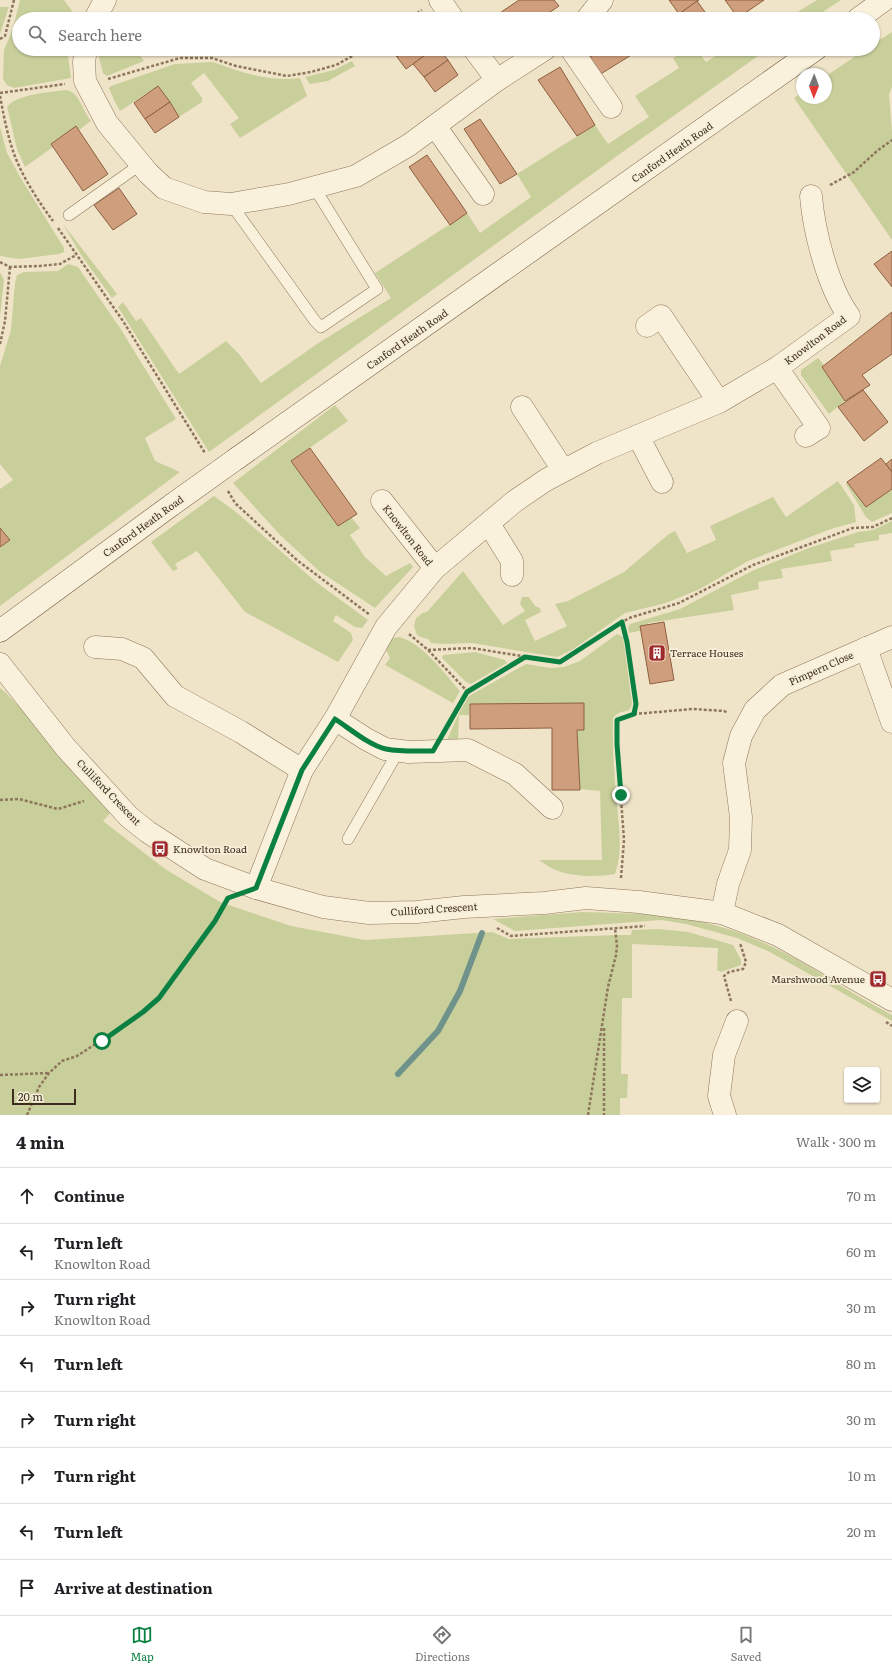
<!DOCTYPE html>
<html lang="en">
<head>
<meta charset="utf-8">
<style>
  :root { --surface:#fff; --page:#f6f6f6; --text:#202124; --muted:#757577; --line:#e0e0e0; --accent:#0b8043 }
  body { margin:0; font-family:Literata,serif; background:var(--page); color:var(--text) }
  .controls { position:absolute; right:12px; bottom:12px; display:grid; overflow:hidden; border-radius:4px; box-shadow:0 1px 3px #0004 }
  .controls button { width:36px; height:36px; display:grid; place-items:center; padding:0; border:0; border-bottom:1px solid var(--line); background:var(--surface); color:var(--text); font:20px sans-serif }
  .compass { position:absolute; left:796px; top:68px; width:36px; height:36px; border-radius:50%; background:var(--surface); box-shadow:0 1px 3px #0004; rotate:181deg }
  .scale { position:absolute; left:12px; bottom:10px; width:64px; box-sizing:border-box; padding-left:4px; border:2px solid #3d2e20; border-top:0; font-size:11px; line-height:14px; white-space:nowrap; color:#3d2e20; -webkit-text-stroke:3px #f7eed8; paint-order:stroke }
  .stop { position:absolute; width:12px; height:12px; margin:-9px; border:3px solid #0b8043; border-radius:50%; background:#fff }
  .stop.end { background:#0b8043; border-color:#fff; box-shadow:0 1px 4px #0008 }
  .list { margin:0; padding:0; list-style:none }
  h2 { display:flex; justify-content:space-between; align-items:center; height:52px; margin:0; padding:0 16px; font-size:17px }
  h2 small { font-size:13px; font-weight:400; color:var(--muted) }
  .list li { display:grid; grid-template-columns:26px 1fr auto; gap:12px; align-items:center; box-sizing:border-box; height:56px; padding:0 16px; border-top:1px solid var(--line) }
  .list b { display:block; font-size:15px; white-space:nowrap }
  .list p { margin:0; font-size:13px; white-space:nowrap; color:var(--muted) }
  .list em { font-size:13px; font-style:normal; color:var(--muted) }
  .icon { flex:none; width:22px; height:22px; fill:none; stroke:currentColor; stroke-width:2; stroke-linecap:round; stroke-linejoin:round }
  .map { position:relative; flex:none; width:892px; height:1115px; overflow:hidden }
  .search { position:absolute; background:var(--surface); box-shadow:0 1px 3px #0004; left:12px; right:12px; top:12px; height:44px; display:flex; align-items:center; gap:10px; box-sizing:border-box; padding:0 14px; border-radius:22px; color:var(--muted); font-size:15px }
  .sheet { height:500px; background:var(--surface) }
  nav { display:flex; justify-content:space-around; align-items:center; box-sizing:border-box; height:56px; border-top:1px solid var(--line); background:var(--surface); font-size:11px; color:var(--muted) }
  nav a { display:grid; justify-items:center; gap:2px }
  nav .on { color:var(--accent) }
  .map>svg:first-child { display:block }
  .green { fill:#c9cf9b }
  .lines { fill:none; stroke-linecap:round; stroke-linejoin:round }
  .stream { stroke:#6f938a; stroke-width:6 }
  .building { fill:#cf9f7d; stroke:#8d5f41 }
  .service-casing { stroke:#8d765c; stroke-width:12 }
  .minor-casing { stroke:#8d765c; stroke-width:23 }
  .secondary-casing { stroke:#6f573f; stroke-width:23 }
  .path { stroke:#8d765c; stroke-width:2.5; stroke-dasharray:3 2; stroke-linecap:butt }
  .service { stroke:#faf1dc; stroke-width:11 }
  .minor { stroke:#faf1dc; stroke-width:22 }
  .secondary { stroke:#faf1dc; stroke-width:22 }
  .secondary-bridge-casing { stroke:#6f573f; stroke-width:23; stroke-linecap:butt }
  .secondary-bridge { stroke:#faf1dc; stroke-width:22 }
  .route { stroke:#0b8043; stroke-width:5 }
  .labels { text-anchor:middle; stroke-width:3.5; stroke-linejoin:round; paint-order:stroke }
  .street-label { font-size:10px; fill:#3d2e20; stroke:#f7eed8 }
  .poi-label { font-size:10px; fill:#3d2e20; stroke:#f7eed8; text-anchor:start }
</style>
</head>
<body>
<div class="map">
<svg width="892" height="1115" viewBox="0 0 892 1115">
  <rect width="100%" height="100%" fill="#f0e4c8"/>
  <g class="green">
    <polygon points="20,0 64,0 72,11 71,19 19,19 19,49 67,49 71,78 14,88 7,85 3,79 4,50 13,28"/>
    <polygon points="817,0 841,0 812,19 786,19"/>
    <polygon points="0,7 9,7 0,34"/>
    <polygon points="892,32 892,87 889,94 892,132 892,240 794,98 802,92 802,98 826,98 826,76 866,49 873,49 873,44"/>
    <polygon points="98,49 135,49 144,61 107,76 103,73 99,58"/>
    <polygon points="688,49 696,49 706,62 727,49 768,49 617,156 209,452 118,307 123,302 136,321 141,318 179,374 226,341 239,354 261,383 317,344 391,298 375,273 467,213 480,233 531,197 517,174 595,125 608,144 649,117 635,96 679,68 673,58"/>
    <polygon points="352,61 355,66 328,81 310,84 305,77 334,70"/>
    <path d="M213 62C240 72 270 82 300 78L307 96 240 138 230 124 239 118 204 73 191 83 202 98V102L179 117 158 86 120 111 114 100 109 88 111 86 175 64Z"/>
    <path d="M66 90C80 92 82 111 91 121L79 130 76 126 51 144 53 147 25 167 17 149 7 107C17 94 50 92 66 90Z"/>
    <polygon points="0,127 7,153 20,177 64,248 64,252 59,254 19,259 0,256"/>
    <polygon points="63,224 117,294 112,298 81,255"/>
    <polygon points="68,264 78,267 120,328 176,419 145,438 155,461 180,472 0,606 0,547 10,540 0,528 0,489 13,480 0,464 0,366 11,330 15,283 17,275 24,272 58,271"/>
    <polygon points="0,272 4,280 0,317"/>
    <polygon points="818,358 824,365 822,367 845,401 829,414 801,375 801,370"/>
    <polygon points="335,405 348,421 291,461 338,526 351,517 360,528 350,535 365,557 386,576 410,563 413,567 375,608 319,571 279,534 233,483"/>
    <polygon points="838,481 854,505 856,522 831,529 748,561 700,589 666,603 625,613 572,650 557,657 472,643 445,644 431,643 428,639 420,637 417,635 414,626 416,618 423,613 427,612 463,571 503,625 525,611 520,604 522,597 529,597 535,606 540,608 541,612 525,620 535,641 567,626 555,604 568,601 624,572 669,534 675,531 687,553 716,540 710,526 773,497 786,517"/>
    <polygon points="847,482 866,507 892,489 892,513 872,522 866,517 846,484"/>
    <polygon points="214,496 236,512 316,582 368,620 362,628 355,627 336,615 333,621 351,633 353,640 338,662 245,612 197,551 175,564 178,569 173,571 151,542"/>
    <polygon points="892,521 892,533 879,535 879,540 854,544 855,547 830,551 832,561 781,569 783,578 758,582 759,589 731,595 734,610 648,623 649,629 629,633 628,628 630,624 680,609 752,571 806,549 858,532 873,530"/>
    <path d="M617 634 623 637 632 703C630 713 626 710 619 713 616 714 615 716 613 718 612 744 614 769 616 795 618 822 624 849 615 874 598 877 575 877 558 871 552 869 545 864 539 860H602L600 791 580 789 577 730H584V713L560 706 558 703 470 704 469 715H459L458 740H447L460 711 469 696 526 664 551 668 564 667 580 661Z"/>
    <path d="M398 637C421 641 445 674 460 691L453 703 385 665 390 658 386 650 390 639Z"/>
    <polygon points="475,652 505,660 507,663 471,684 466,682 442,658 443,655"/>
    <polygon points="0,688 5,692 92,783 118,820 110,813 103,821 165,869 220,902 291,926 365,940 492,932 509,939 616,935 631,935 632,930 659,929 688,932 733,945 741,960 741,965 721,972 717,970 718,948 632,944 632,998 622,998 621,1074 628,1074 627,1098 620,1098 620,1115 0,1115"/>
    <path d="M582 912C608 913 633 913 659 915 697 918 738 930 773 947 814 967 851 994 892 1015V1021L770 952 737 938 686 924 661 920 515 931 493 919Z"/>
  </g>
  <g class="lines">
    <polyline class="stream" points="398,1074 438,1031 460,991 482,933"/>
  </g>
  <g class="building">
    <polygon points="519,0 554,0 559,6 540,19 491,19"/>
    <polygon points="669,0 699,0 679,14"/>
    <polygon points="725,0 764,0 738,18"/>
    <polygon points="697,1 710,19 672,19 679,14"/>
    <polygon points="392,49 409,49 397,57"/>
    <polygon points="409,49 429,49 431,51 406,69 397,57"/>
    <polygon points="433,49 439,49 448,60 424,77 413,64"/>
    <polygon points="603,49 641,49 599,75 587,59"/>
    <polygon points="448,60 458,75 435,92 424,77"/>
    <polygon points="560,67 595,125 577,136 538,80"/>
    <polygon points="158,86 170,102 145,119 134,103"/>
    <polygon points="170,102 179,117 155,133 145,119"/>
    <polygon points="480,119 517,174 500,184 464,129"/>
    <polygon points="76,126 108,174 83,191 51,144"/>
    <polygon points="427,155 467,213 450,225 409,167"/>
    <polygon points="119,188 137,214 113,230 94,205"/>
    <polygon points="892,251 892,287 874,264"/>
    <polygon points="892,312 892,354 862,375 870,385 845,401 822,367"/>
    <polygon points="863,390 888,422 864,441 838,407"/>
    <polygon points="310,448 357,514 338,526 291,461"/>
    <polygon points="881,458 892,472 892,489 866,507 847,482"/>
    <polygon points="892,459 892,472 886,464"/>
    <polygon points="0,528 10,540 0,547"/>
    <polygon points="664,622 674,680 650,684 640,626"/>
    <polygon points="584,703 584,730 577,730 580,790 552,790 552,728 470,729 470,704"/>
  </g>
  <g class="lines">
    <defs>
      <g id="service">
        <polyline points="231,204 315,321 321,327 377,289 314,187"/>
        <polyline points="69,215 141,164"/>
        <polyline points="348,839 399,750"/>
      </g>
      <g id="minor">
        <polyline points="440,0 453,19"/>
        <polyline points="95,19 105,0"/>
        <polyline points="587,19 602,0"/>
        <polyline points="86,49 84,62 85,81 107,123 148,173 164,188 204,202 231,204 289,194 356,176 409,145 497,80 545,49"/>
        <polyline points="474,49 497,80"/>
        <polyline points="571,49 611,107"/>
        <polyline points="435,126 483,194"/>
        <polyline points="647,326 661,316 719,402"/>
        <polyline points="777,368 819,428 806,436"/>
        <polyline points="522,407 563,470"/>
        <polyline points="638,436 662,482"/>
        <polyline points="382,501 435,568"/>
        <polyline points="489,524 512,561 512,575"/>
        <polyline points="95,647 122,649 143,658 175,696 241,732 302,770"/>
        <polyline points="866,648 892,722"/>
        <polyline points="0,664 66,748 129,817 148,832 205,869 256,888 323,907 369,913 417,912 464,907 544,903 586,898 639,902 722,913 778,935 892,1000"/>
        <polyline points="335,719 366,739 385,749 409,752 468,750 515,774 552,808"/>
        <path d="M256 888 302 770 335 719 386 627 435 568 515 501 546 480 597 453 719 402 777 368 849 316C828 287 814 232 811 196"/>
        <polyline points="722,913 728,884 740,850 741,817 734,763 741,736 755,710 782,685 892,637"/>
        <polyline points="725,1115 719,1096 724,1055 737,1021"/>
      </g>
      <g id="secondary">
        <polyline points="858,19 884,0"/>
        <polyline points="236,459 816,49"/>
        <polyline points="0,631 173,504"/>
      </g>
    </defs>
    <use href="#service" class="service-casing"/>
    <use href="#minor" class="minor-casing"/>
    <use href="#secondary" class="secondary-casing"/>
    <g class="path">
      <polyline points="409,19 422,10"/>
      <polyline points="0,39 5,36 14,0"/>
      <polyline points="108,79 180,58 212,58 236,66 287,76 311,72 336,65 365,49"/>
      <polyline points="0,93 65,84"/>
      <path d="M0 96C4 117 8 139 16 159 25 181 39 202 53 221"/>
      <polyline points="830,185 854,172 877,151 892,140"/>
      <polyline points="58,228 123,321 205,453"/>
      <polyline points="0,262 10,267 40,266 60,264 76,255"/>
      <polyline points="0,344 5,321 10,267"/>
      <polyline points="228,491 235,503 298,561 370,615"/>
      <polyline points="409,634 428,650 467,691"/>
      <polyline points="428,650 471,648 560,662 629,618 679,603 753,565 853,528 873,527 892,518"/>
      <polyline points="634,714 693,709 724,711 728,713"/>
      <polyline points="445,730 467,691 525,658"/>
      <polyline points="0,800 19,799 58,809 84,801"/>
      <polyline points="621,878 624,840 617,744 617,720 634,714 636,704 627,642 622,622"/>
      <polyline points="497,928 511,936 645,926"/>
      <polyline points="731,1001 724,976 729,972 743,969 746,962 740,943"/>
      <polyline points="886,1022 892,1026"/>
      <polyline points="604,1028 604,1115"/>
      <polyline points="0,1075 49,1073"/>
      <polyline points="27,1115 39,1087 49,1073 62,1061 77,1056 122,1027 143,1012 159,997 215,921 227,900"/>
      <polyline points="588,1115 608,987 616,955 617,946 615,928"/>
    </g>
    <use href="#service" class="service"/>
    <use href="#minor" class="minor"/>
    <use href="#secondary" class="secondary"/>
    <defs>
      <polyline id="secondary-bridge" points="173,504 236,459"/>
    </defs>
    <use href="#secondary-bridge" class="secondary-bridge-casing"/>
    <use href="#secondary-bridge" class="secondary-bridge"/>
  </g>
  <g class="lines">
    <path class="route" d="M102 1041 143 1012 159 998 215 921 228 898 256 888 302 770 335 719C349 728 370 746 386 749 401 752 417 751 433 751L467 692 525 657 560 662 622 622 627 642 636 704 634 714 617 720V744L621 795"/>
  </g>
  <defs>
    <symbol id="building-square" viewBox="-11 -11 22 22"><rect x="-9" y="-9" width="18" height="18" rx="4" fill="#9e2a2b" stroke="#f7eed8"/><path d="M-4-6H4V6H1V3H-1V6H-4ZM-2.5-4.3h1.7v1.8h-1.7ZM.8-4.3h1.7v1.8H.8ZM-2.5-1h1.7V.8h-1.7ZM.8-1h1.7V.8H.8Z" fill="#fff"/></symbol>
    <symbol id="bus-square" viewBox="-11 -11 22 22"><rect x="-9" y="-9" width="18" height="18" rx="4" fill="#9e2a2b" stroke="#f7eed8"/><path d="M-5-6H5V4H4V6H2V4H-2V6H-4V4H-5ZM-3.5-4V0h7V-4ZM-3.5 1.2v1.5H-2V1.2ZM2 1.2v1.5H3.5V1.2Z" fill="#fff"/></symbol>
  </defs>
  <g fill-rule="evenodd">
    <use href="#building-square" x="647" y="643" width="20" height="20"/>
    <use href="#bus-square" x="150" y="839" width="20" height="20"/>
    <use href="#bus-square" x="868" y="969" width="20" height="20"/>
  </g>
  <g class="labels">
    <g class="street-label">
      <text transform="translate(672 152) rotate(-35)" y="4">Canford Heath Road</text>
      <text transform="translate(407 339) rotate(-35)" y="4">Canford Heath Road</text>
      <text transform="translate(815 340) rotate(-37)" y="4">Knowlton Road</text>
      <text transform="translate(143 526) rotate(-36)" y="4">Canford Heath Road</text>
      <text transform="translate(408 535) rotate(52)" y="4">Knowlton Road</text>
      <text transform="translate(821 668) rotate(-24)" y="4">Pimpern Close</text>
      <text transform="translate(109 792) rotate(46)" y="4">Culliford Crescent</text>
      <text transform="translate(434 909) rotate(-4)" y="4">Culliford Crescent</text>
    </g>
    <g class="poi-label">
      <text x="670" y="657">Terrace Houses</text>
      <text x="173" y="853">Knowlton Road</text>
      <text x="865" y="983" text-anchor="end">Marshwood Avenue</text>
    </g>
  </g>
</svg>
<div class="controls">
<button><svg class="icon" aria-label="layers" viewBox="0 0 24 24"><path d="M12 4l9 5-9 5-9-5zM3 14l9 5 9-5"/></svg></button>
</div>
<svg class="compass" viewBox="-18 -18 36 36"><path d="M0-13l5 13h-10z" fill="#e53935"/><path d="M0 13l5-13h-10z" fill="#757577"/></svg>
<div class="scale">20 m</div>
<div class="stop" style="left:102px;top:1041px"></div>
<div class="stop end" style="left:621px;top:795px"></div>
<div class="search"><svg class="icon" aria-label="search" viewBox="0 0 24 24"><circle cx="10" cy="10" r="6"/><path d="M15 15l6 6"/></svg>Search here</div>
</div>
<section class="sheet">
<h2>4 min<small>Walk · 300 m</small></h2>
<ul class="list">
<li><svg class="icon" aria-label="ahead" viewBox="0 0 24 24"><path d="M12 20V5M6 11l6-6 6 6"/></svg><div><b>Continue</b></div><em>70 m</em></li>
<li><svg class="icon" aria-label="left" viewBox="0 0 24 24"><path d="M17 20v-9H6M10 6l-5 5 5 5"/></svg><div><b>Turn left</b><p>Knowlton Road</p></div><em>60 m</em></li>
<li><svg class="icon" aria-label="right" viewBox="0 0 24 24"><path d="M7 20v-9h11M14 6l5 5-5 5"/></svg><div><b>Turn right</b><p>Knowlton Road</p></div><em>30 m</em></li>
<li><svg class="icon" aria-label="left" viewBox="0 0 24 24"><path d="M17 20v-9H6M10 6l-5 5 5 5"/></svg><div><b>Turn left</b></div><em>80 m</em></li>
<li><svg class="icon" aria-label="right" viewBox="0 0 24 24"><path d="M7 20v-9h11M14 6l5 5-5 5"/></svg><div><b>Turn right</b></div><em>30 m</em></li>
<li><svg class="icon" aria-label="right" viewBox="0 0 24 24"><path d="M7 20v-9h11M14 6l5 5-5 5"/></svg><div><b>Turn right</b></div><em>10 m</em></li>
<li><svg class="icon" aria-label="left" viewBox="0 0 24 24"><path d="M17 20v-9H6M10 6l-5 5 5 5"/></svg><div><b>Turn left</b></div><em>20 m</em></li>
<li><svg class="icon" aria-label="arrive" viewBox="0 0 24 24"><path d="M6 21V4h12l-3 4 3 4H6"/></svg><div><b>Arrive at destination</b></div></li>
</ul>
</section>
<nav>
<a class="on"><svg class="icon" aria-label="map" viewBox="0 0 24 24"><path d="M3 6l6-2 6 2 6-2v14l-6 2-6-2-6 2zM9 4v14M15 6v14"/></svg>Map</a>
<a><svg class="icon" aria-label="directions" viewBox="0 0 24 24"><path d="M12 3l9 9-9 9-9-9zM9 14v-3h6M13 9l2 2-2 2"/></svg>Directions</a>
<a><svg class="icon" aria-label="saved" viewBox="0 0 24 24"><path d="M7 4h10v16l-5-4-5 4z"/></svg>Saved</a>
</nav>
</body>
</html>
